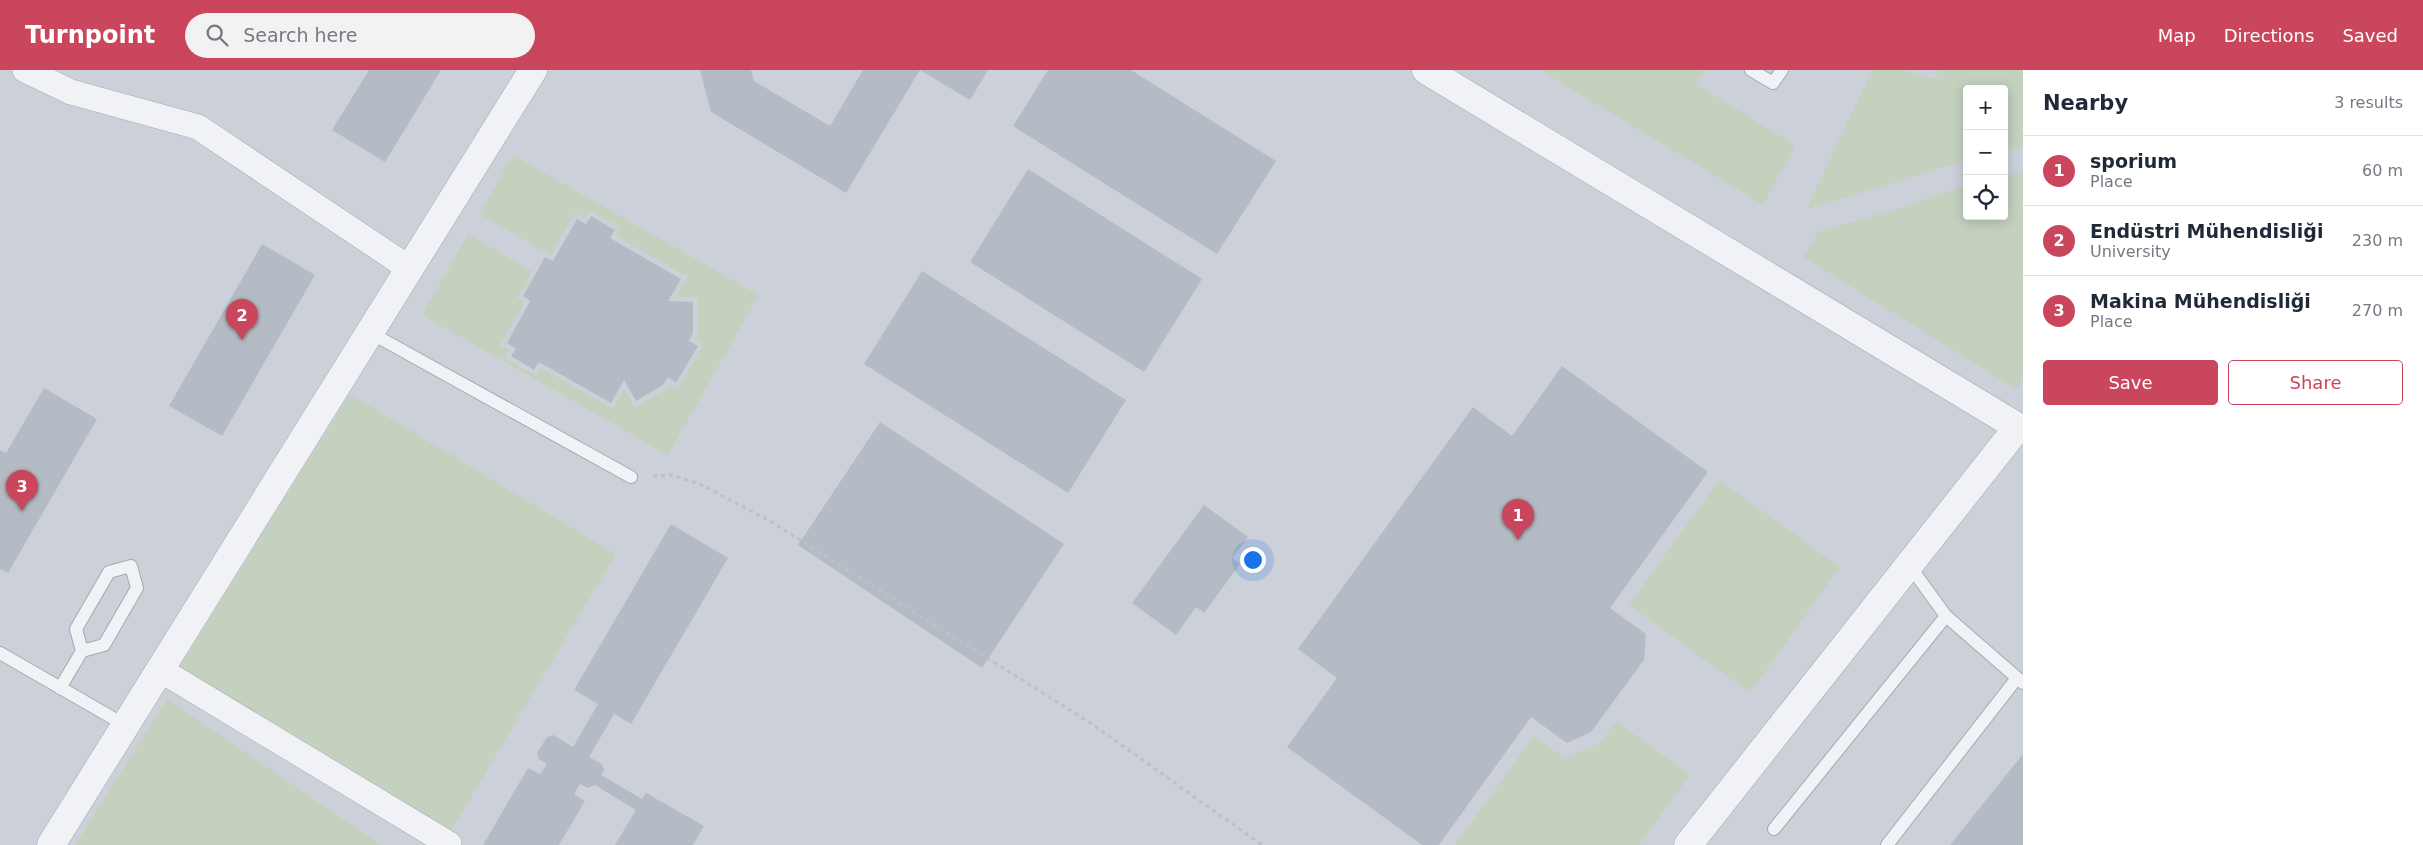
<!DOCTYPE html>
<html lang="en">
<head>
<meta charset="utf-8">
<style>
  :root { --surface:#fff; --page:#f2f2f3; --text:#1f2937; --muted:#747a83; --line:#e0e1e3; --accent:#ca465d }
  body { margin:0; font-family:"DejaVu Sans",sans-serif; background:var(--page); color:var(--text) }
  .controls { position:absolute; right:15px; top:15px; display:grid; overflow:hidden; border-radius:5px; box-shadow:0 2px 12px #0003 }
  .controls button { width:45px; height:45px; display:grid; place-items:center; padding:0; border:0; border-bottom:1px solid var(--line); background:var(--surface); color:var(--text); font:25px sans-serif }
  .you { position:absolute; left:1252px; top:489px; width:18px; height:18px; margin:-12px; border:4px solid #fff; border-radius:50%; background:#1a73e8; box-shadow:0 0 0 8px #1a73e833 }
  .badge { display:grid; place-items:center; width:32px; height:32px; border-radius:50%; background:var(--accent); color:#fff; font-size:16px; font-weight:700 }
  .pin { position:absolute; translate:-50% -41px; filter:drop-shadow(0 1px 2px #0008) }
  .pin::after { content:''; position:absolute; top:26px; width:18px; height:15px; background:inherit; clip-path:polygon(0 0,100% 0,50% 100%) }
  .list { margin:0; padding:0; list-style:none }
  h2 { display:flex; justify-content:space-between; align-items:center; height:65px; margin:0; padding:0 20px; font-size:21px }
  h2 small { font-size:16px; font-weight:400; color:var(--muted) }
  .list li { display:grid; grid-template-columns:32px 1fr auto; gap:15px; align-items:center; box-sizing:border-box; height:70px; padding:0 20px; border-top:1px solid var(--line) }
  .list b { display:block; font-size:19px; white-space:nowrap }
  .list p { margin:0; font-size:16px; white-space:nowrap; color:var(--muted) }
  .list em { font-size:16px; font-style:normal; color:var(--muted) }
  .actions { display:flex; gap:10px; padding:15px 20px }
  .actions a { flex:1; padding:11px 0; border:1px solid var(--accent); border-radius:5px; text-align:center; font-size:18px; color:var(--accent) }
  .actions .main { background:var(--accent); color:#fff }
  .icon { flex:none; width:28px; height:28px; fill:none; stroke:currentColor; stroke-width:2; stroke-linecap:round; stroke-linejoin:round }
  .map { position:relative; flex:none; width:2023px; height:775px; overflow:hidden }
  header { display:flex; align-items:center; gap:30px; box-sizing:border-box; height:70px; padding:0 25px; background:var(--accent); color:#fff }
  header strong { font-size:24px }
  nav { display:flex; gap:28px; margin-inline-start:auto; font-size:18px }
  .search { width:350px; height:45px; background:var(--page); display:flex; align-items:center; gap:12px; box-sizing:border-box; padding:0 18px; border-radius:28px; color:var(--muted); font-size:19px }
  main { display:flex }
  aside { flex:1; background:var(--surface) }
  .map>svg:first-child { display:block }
  .built { fill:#ccd1d9; fill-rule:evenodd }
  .green { fill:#c4d1bf }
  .building { fill:#b5bbc4 }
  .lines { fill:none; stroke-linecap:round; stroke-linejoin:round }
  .service-casing { stroke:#a4a9b1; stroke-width:14 }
  .minor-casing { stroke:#a4a9b1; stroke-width:26 }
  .tertiary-casing { stroke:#a4a9b1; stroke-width:29 }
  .path { stroke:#bdc0c6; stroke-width:3; stroke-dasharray:4 4; stroke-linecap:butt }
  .service { stroke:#f1f2f6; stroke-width:12 }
  .minor { stroke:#f1f2f6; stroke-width:25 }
  .tertiary { stroke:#f1f2f6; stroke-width:28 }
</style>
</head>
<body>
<header>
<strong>Turnpoint</strong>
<div class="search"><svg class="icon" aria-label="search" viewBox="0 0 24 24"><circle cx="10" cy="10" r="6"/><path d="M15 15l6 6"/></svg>Search here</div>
<nav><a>Map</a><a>Directions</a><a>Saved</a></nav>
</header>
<main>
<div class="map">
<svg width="2023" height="775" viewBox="0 0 2023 775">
  <rect width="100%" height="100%" fill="#dee2e7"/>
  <path class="built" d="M0 0H2023V775H0ZM1967 19H2004V146H1967Z"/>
  <g class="green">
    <polygon points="1540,0 1701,0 1704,1 1696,14 1795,75 1763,135"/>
    <polygon points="1872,0 1904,0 1936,9 1938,0 2023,0 2023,76 2004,79 2004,19 1967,19 1967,90 1806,140"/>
    <polygon points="513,85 759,225 668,385 422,245 468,164 532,201 517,228 525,232 500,275 509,280 505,288 536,306 541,298 613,339 624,319 635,337 667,319 670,314 678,319 703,275 695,270 698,264 698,227 676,227 688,207 616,166 620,158 589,140 585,148 575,143 551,185 479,144"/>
    <polygon points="2023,101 2023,310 2016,319 1803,187 1818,162 1897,139 1945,122 1967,116 1967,146 2004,146 2004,107"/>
    <polygon points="350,324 616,484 451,761 179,598"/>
    <polygon points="1719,410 1840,497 1750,623 1629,535"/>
    <polygon points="167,629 381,775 75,775"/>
    <polygon points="1616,651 1690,705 1639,775 1455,775 1534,666 1565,688 1600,673"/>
  </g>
  <g class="building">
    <polygon points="369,0 441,0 385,92 332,60"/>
    <polygon points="700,0 751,0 754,11 830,56 863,0 988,0 970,30 920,0 846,123 711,42"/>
    <polygon points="1048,0 1131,0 1276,91 1217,184 1013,56"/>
    <polygon points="1028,99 1202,209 1144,302 970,192"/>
    <polygon points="591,146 615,160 610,168 681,209 668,231 693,232 693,263 689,271 698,276 676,313 668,307 663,315 636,331 624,310 611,333 539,292 534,300 511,286 516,279 507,273 530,231 523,226 545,187 553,191 577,149 586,154"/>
    <polygon points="262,174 315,205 222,366 169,336"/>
    <polygon points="922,201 1126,330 1068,423 864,294"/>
    <polygon points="1562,296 1708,402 1610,538 1646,564 1644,590 1591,662 1567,673 1531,647 1439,775 1422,775 1287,677 1337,608 1298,579 1473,337 1512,366"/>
    <polygon points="44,318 97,349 8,503 0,499 0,380 6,383"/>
    <polygon points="880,352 1064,474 982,598 798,475"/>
    <polygon points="1204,435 1248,467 1232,488 1240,494 1204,543 1196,537 1176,565 1132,533"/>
    <polygon points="671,454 728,488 631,654 614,644 589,687 602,694 604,700 601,705 642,729 646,723 704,756 693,775 615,775 636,740 595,715 588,718 580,714 574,724 585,731 559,775 483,775 528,698 540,704 547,694 539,689 537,683 547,667 553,665 573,677 598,634 574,620"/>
    <polygon points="2023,684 2023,775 1950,775"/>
  </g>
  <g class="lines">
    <defs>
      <g id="service">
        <polyline points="1751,0 1773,13 1782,0"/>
        <polyline points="369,262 631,407"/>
        <polyline points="1909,495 1946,546 2023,613"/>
        <polyline points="0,583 125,655"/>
        <polyline points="60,618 82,581 76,559 109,502 131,496 137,518 104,575 82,581"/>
        <polyline points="1774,759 1946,546"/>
        <polyline points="1887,775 2017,608"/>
      </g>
      <g id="minor">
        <polyline points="25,0 71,22 198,57 409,198"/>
        <polyline points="159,599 449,774"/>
      </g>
      <g id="tertiary">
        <polyline points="1426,0 2018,357 1688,775"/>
        <polyline points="51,775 533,0"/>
      </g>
    </defs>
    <use href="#service" class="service-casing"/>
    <use href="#minor" class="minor-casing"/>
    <use href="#tertiary" class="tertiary-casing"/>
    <polyline class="path" points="653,406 673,405 702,415 770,451 1092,654 1262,775"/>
    <use href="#service" class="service"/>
    <use href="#minor" class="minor"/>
    <use href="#tertiary" class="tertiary"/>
  </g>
</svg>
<div class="controls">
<button>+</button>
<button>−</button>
<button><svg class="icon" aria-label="locate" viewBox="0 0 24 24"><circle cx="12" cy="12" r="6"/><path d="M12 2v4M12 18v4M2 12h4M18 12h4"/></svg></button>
</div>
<div class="you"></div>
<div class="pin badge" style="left:1518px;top:470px">1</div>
<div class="pin badge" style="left:242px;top:270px">2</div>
<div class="pin badge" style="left:22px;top:441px">3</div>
</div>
<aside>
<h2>Nearby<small>3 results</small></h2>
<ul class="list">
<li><span class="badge">1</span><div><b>sporium</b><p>Place</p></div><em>60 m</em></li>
<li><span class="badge">2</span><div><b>Endüstri Mühendisliği</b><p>University</p></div><em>230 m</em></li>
<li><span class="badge">3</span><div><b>Makina Mühendisliği</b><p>Place</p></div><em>270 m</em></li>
</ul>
<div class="actions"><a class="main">Save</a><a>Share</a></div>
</aside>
</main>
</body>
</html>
